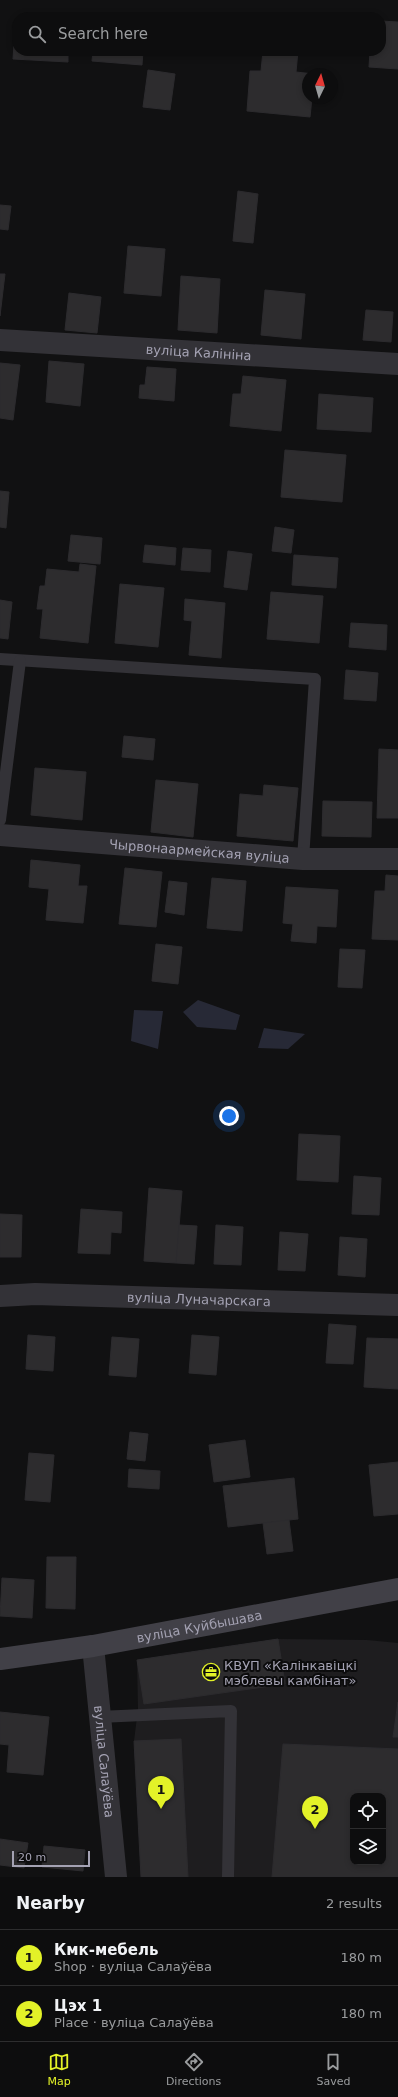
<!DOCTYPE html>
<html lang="en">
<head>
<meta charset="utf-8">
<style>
  :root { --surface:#0d0d0e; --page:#1b1b1c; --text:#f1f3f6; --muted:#9a9c9e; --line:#2d2d2e; --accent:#e3f228 }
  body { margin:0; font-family:"DejaVu Sans",sans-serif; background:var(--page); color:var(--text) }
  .controls { position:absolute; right:12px; bottom:12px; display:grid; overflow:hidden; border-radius:8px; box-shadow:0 2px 6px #0003 }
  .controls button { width:36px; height:36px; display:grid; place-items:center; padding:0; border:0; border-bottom:1px solid var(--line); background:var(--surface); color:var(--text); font:20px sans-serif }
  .compass { position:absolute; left:302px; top:68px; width:36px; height:36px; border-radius:50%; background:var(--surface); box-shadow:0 2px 6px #0003; rotate:5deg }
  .scale { position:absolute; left:12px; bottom:10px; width:78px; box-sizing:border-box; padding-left:4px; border:2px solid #a4a2b3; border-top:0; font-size:11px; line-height:14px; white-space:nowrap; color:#a4a2b3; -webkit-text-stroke:3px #0c0c0d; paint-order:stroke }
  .you { position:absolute; left:229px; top:1116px; width:14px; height:14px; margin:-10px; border:3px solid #fff; border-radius:50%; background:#1a73e8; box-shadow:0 0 0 6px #1a73e833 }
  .badge { display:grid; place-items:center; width:26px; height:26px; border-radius:50%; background:var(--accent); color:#111; font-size:13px; font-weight:700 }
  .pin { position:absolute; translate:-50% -33px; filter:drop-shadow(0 1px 2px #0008) }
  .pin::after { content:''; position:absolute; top:21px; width:14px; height:12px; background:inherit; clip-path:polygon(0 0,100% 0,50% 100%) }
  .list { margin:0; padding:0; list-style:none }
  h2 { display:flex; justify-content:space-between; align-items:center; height:52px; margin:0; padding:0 16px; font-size:17px }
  h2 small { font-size:13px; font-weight:400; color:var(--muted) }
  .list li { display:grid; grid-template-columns:26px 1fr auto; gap:12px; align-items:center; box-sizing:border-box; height:56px; padding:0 16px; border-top:1px solid var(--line) }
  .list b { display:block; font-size:15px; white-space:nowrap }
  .list p { margin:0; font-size:13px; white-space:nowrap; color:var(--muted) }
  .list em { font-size:13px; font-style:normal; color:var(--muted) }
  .icon { flex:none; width:22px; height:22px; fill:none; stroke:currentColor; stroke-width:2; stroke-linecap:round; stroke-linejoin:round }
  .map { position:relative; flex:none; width:398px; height:1877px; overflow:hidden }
  .search { position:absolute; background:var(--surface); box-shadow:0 2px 6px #0003; left:12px; right:12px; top:12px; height:44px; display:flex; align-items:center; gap:10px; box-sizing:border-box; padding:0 14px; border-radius:16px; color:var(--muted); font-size:15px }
  .sheet { height:164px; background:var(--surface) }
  nav { display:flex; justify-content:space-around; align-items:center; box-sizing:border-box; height:56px; border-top:1px solid var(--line); background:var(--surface); font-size:11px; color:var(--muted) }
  nav a { display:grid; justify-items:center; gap:2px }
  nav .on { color:var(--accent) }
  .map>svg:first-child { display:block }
  .built { fill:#1e1d1f; fill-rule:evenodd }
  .water { fill:#272936 }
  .building { fill:#2d2c2e; stroke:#2c2b2e; fill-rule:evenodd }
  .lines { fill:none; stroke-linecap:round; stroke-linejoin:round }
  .lane { stroke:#333237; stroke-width:12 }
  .street { stroke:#333237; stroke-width:22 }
  .secondary { stroke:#414047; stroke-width:22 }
  .labels { text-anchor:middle; stroke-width:4; stroke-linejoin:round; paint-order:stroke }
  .street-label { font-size:13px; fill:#a4a2b3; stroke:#0c0c0d }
  .poi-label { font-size:13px; fill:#a4a2b3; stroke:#0c0c0d; text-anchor:start }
</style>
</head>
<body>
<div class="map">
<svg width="398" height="1877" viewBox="0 0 398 1877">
  <rect width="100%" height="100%" fill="#111112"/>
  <path class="built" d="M278 1639 367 1640 398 1643V1877H141L134 1741 138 1709 137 1660ZM353 1796H383V1862H353Z"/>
  <g class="water">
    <polygon points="198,1000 240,1015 236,1030 197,1027 183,1012"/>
    <polygon points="134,1010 163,1011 158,1049 131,1041"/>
    <polygon points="264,1028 305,1034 288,1049 258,1048"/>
  </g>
  <g class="building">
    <polygon points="381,21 398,22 398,69 369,67 370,51 381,51"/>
    <polygon points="15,30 17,30 17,51 68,51 68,62 13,59"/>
    <polygon points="93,51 143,51 142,65 92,61"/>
    <polygon points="187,51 221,51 221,54"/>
    <polygon points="263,51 298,51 296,72 314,74 308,74 308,98 312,98 310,117 247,111 250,71 261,71"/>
    <polygon points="148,70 175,74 170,110 143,107"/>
    <polygon points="238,191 258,194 253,243 233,241"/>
    <polygon points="0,205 11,206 8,230 0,229"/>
    <polygon points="128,246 165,249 161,296 124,293"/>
    <polygon points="0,274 5,274 0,316"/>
    <polygon points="181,276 220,279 217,333 178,330"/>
    <polygon points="265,290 305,294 301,339 261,335"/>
    <polygon points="69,293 101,297 97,333 65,330"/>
    <polygon points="366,310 393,312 391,342 363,340"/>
    <polygon points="49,361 84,364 80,406 46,402"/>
    <polygon points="0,363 20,365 13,420 0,418"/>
    <polygon points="147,367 176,369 174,401 139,398 140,385 145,385"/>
    <polygon points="243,376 286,380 281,431 230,426 233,394 241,394"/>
    <polygon points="319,394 373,398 371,432 317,429"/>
    <polygon points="285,450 346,455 342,502 281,497"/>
    <polygon points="0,491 9,492 6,528 0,527"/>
    <polygon points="275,527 294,530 291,553 272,551"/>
    <polygon points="71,535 102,538 100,564 68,561"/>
    <polygon points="145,545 176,548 175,565 143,562"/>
    <polygon points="183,548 211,550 210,572 181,570"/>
    <polygon points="228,551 252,554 247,590 224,587"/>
    <polygon points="294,555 338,558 336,588 292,585"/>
    <polygon points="80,564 96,566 88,643 40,638 43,609 37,609 40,586 45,586 47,569 79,572"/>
    <polygon points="120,584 164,588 158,647 115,643"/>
    <polygon points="271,592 323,596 319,643 267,639"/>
    <polygon points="185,599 225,603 221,658 189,655 192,621 184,620"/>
    <polygon points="0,600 12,602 8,639 0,638"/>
    <polygon points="351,623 387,625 386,650 349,647"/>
    <polygon points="346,670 378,673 376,701 344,699"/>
    <polygon points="124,736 155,739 153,760 122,757"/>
    <polygon points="379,749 398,750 398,818 377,818"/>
    <polygon points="35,768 86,772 82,820 31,815"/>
    <polygon points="156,780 198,784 193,837 151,832"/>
    <polygon points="264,785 298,788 293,841 237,836 240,794 263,796"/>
    <polygon points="323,801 372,802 371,837 322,836"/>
    <polygon points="31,860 80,865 78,886 87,886 83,923 46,920 49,889 29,887"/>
    <polygon points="125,868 162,872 156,927 119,924"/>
    <polygon points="386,875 398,876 398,940 372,939 375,891 385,891"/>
    <polygon points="212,878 246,881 242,931 207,928"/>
    <polygon points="169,881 187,883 184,915 165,912"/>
    <polygon points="286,887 338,890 336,927 317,926 316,943 291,941 293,924 283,923"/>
    <polygon points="156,944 182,947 178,984 152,981"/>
    <polygon points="340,949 365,950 362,988 338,987"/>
    <polygon points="299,1134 340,1136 338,1182 297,1180"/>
    <polygon points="354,1176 381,1178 379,1215 352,1214"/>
    <polygon points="149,1188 182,1191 176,1263 144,1261"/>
    <polygon points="81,1209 122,1212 121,1233 111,1232 110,1254 78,1253"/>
    <polygon points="0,1214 22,1215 21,1257 0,1257"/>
    <polygon points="179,1225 197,1226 194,1264 176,1263"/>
    <polygon points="216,1225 243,1227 241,1265 214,1264"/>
    <polygon points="280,1232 308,1234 305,1271 278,1270"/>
    <polygon points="340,1237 367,1239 365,1277 338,1275"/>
    <polygon points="329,1324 356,1326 353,1364 326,1363"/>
    <polygon points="28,1335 55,1337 53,1371 26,1369"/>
    <polygon points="192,1335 219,1337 216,1375 189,1373"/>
    <polygon points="112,1337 139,1339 136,1377 109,1375"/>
    <polygon points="367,1338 398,1339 398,1389 364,1387"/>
    <polygon points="130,1432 148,1434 145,1461 127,1459"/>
    <polygon points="245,1440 250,1477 214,1482 209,1445"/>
    <polygon points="29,1453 54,1455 50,1502 25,1500"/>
    <polygon points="398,1462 398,1514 374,1516 369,1465"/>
    <polygon points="129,1469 160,1471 159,1489 128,1487"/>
    <polygon points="294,1478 298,1519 228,1527 223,1486"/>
    <polygon points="289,1520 293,1551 267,1554 263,1523"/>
    <polygon points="47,1557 76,1557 75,1609 46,1608"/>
    <polygon points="2,1578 34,1580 32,1618 0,1616"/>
    <polygon points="278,1639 285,1684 144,1704 137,1660"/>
    <polygon points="398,1702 398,1737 393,1737"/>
    <polygon points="0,1712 49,1717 43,1775 7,1772 9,1745 0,1744"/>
    <polygon points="181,1739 188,1877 141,1877 134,1741"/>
    <path d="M283 1744 398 1749V1877H272ZM353 1796H383V1862H353Z"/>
    <polygon points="0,1839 28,1843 24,1868 0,1865"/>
    <polygon points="44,1846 85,1850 83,1871 42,1867"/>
  </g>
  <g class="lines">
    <g class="lane">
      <polyline points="0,659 315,679 303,859"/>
      <polyline points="0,820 20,661"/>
      <polyline points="99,1717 231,1711 228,1877"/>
    </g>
    <g class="street">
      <path id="s1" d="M0 340 398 364"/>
      <path id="s2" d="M0 835 303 859H398"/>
      <path id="s3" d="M0 1296 35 1294 398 1305"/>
      <path id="s4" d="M93 1646 116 1877"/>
    </g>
    <path class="secondary" id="s5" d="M0 1659 93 1646 398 1589"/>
  </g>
  <defs>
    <symbol id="office-ring" viewBox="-11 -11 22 22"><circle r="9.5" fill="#0c0c0d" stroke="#e3f228" stroke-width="1.5"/><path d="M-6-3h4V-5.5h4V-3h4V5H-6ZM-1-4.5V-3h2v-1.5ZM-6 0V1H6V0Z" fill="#e3f228"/></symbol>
  </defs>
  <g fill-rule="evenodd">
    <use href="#office-ring" x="201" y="1662" width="20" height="20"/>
  </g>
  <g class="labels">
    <g class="street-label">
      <text dy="5" stroke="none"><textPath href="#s1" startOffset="199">вуліца Калініна</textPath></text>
      <text dy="5" stroke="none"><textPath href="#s2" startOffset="200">Чырвонаармейская вуліца</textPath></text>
      <text dy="5" stroke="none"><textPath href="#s3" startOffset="199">вуліца Луначарскага</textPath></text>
      <text dy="5" stroke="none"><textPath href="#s5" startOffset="202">вуліца Куйбышава</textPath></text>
      <text dy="5" stroke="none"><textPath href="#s4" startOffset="116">вуліца Салаўёва</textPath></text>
    </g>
    <g class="poi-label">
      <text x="224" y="1670">КВУП «Калінкавіцкі<tspan x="224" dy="15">мэблевы камбінат»</tspan></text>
    </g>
  </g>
</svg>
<div class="controls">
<button><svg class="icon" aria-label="locate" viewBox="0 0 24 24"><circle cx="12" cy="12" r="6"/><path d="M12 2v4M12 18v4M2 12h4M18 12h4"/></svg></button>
<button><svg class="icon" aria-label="layers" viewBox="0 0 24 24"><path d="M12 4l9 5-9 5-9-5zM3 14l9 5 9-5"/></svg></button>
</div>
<svg class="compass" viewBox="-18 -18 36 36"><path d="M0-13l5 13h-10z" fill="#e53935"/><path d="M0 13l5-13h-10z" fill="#9a9c9e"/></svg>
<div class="scale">20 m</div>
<div class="you"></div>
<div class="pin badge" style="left:161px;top:1809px">1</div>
<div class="pin badge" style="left:315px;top:1829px">2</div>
<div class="search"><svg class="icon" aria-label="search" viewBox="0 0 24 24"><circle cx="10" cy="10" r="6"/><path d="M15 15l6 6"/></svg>Search here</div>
</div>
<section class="sheet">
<h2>Nearby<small>2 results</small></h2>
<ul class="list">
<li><span class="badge">1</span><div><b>Кмк-мебель</b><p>Shop · вуліца Салаўёва</p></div><em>180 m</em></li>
<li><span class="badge">2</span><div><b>Цэх 1</b><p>Place · вуліца Салаўёва</p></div><em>180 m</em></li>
</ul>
</section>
<nav>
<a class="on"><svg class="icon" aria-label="map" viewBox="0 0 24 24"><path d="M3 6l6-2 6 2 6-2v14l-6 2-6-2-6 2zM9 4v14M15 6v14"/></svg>Map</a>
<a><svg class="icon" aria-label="directions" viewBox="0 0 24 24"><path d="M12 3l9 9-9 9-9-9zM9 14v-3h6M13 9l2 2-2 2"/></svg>Directions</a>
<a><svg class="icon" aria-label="saved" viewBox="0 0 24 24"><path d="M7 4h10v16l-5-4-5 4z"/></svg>Saved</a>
</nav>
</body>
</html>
